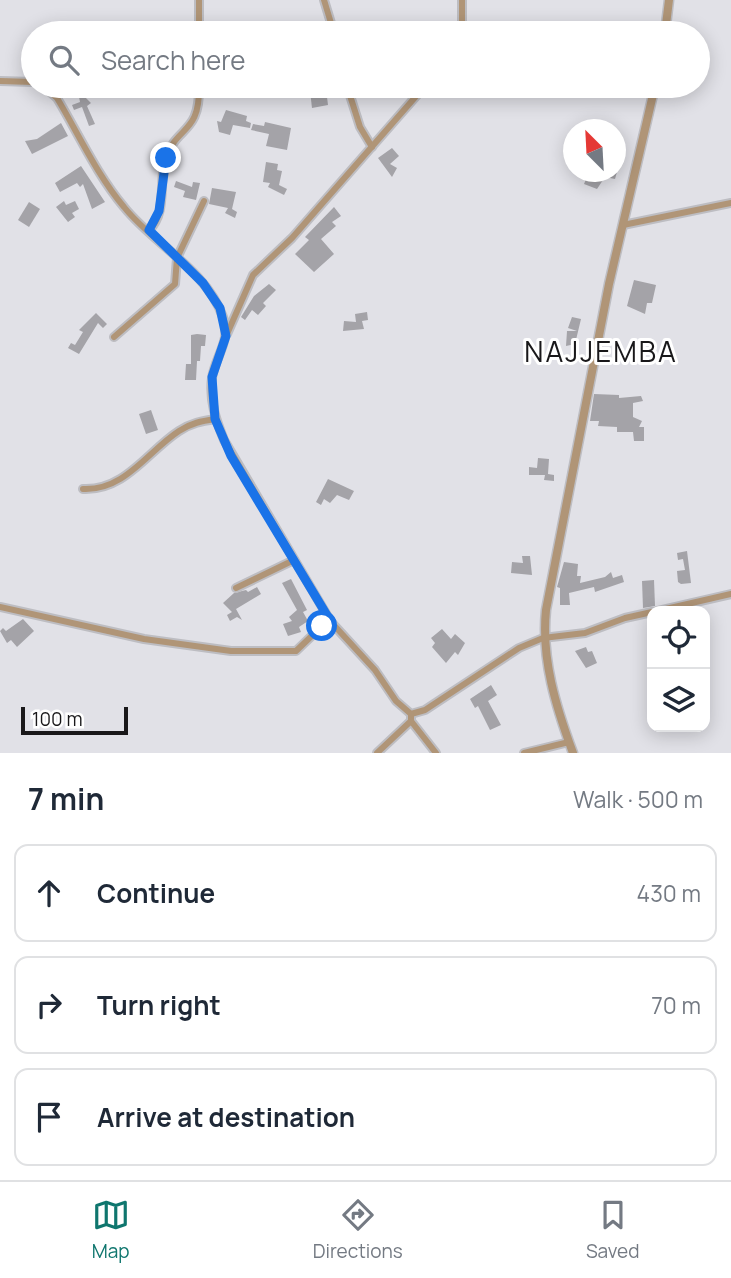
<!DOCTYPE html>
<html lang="en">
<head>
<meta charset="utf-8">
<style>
  :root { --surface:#fff; --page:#f2f2f3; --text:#1f2937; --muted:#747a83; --line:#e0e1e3; --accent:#0f766e }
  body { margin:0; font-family:Manrope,sans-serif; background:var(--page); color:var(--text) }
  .controls { position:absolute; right:21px; bottom:21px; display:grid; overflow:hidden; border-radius:14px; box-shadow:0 4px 18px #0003 }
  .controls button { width:63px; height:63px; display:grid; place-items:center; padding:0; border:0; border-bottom:2px solid var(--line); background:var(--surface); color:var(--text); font:35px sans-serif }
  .compass { position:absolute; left:563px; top:119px; width:63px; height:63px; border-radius:50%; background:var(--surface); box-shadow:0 4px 18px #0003; rotate:336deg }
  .scale { position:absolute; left:21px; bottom:18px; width:107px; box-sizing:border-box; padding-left:7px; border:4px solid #19181a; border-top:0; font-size:19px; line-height:24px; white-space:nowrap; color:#19181a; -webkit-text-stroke:5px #fff; paint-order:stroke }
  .stop { position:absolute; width:21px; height:21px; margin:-16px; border:5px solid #1a73e8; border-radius:50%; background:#fff }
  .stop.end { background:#1a73e8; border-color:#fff; box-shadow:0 2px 7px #0008 }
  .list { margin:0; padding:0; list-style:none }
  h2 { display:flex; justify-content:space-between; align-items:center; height:91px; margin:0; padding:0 28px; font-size:30px }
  h2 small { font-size:23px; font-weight:400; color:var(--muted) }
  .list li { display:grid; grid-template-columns:46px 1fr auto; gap:21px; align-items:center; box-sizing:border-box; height:98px; margin:0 14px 14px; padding:0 14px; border:2px solid var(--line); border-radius:14px }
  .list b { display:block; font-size:26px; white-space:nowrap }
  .list em { font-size:23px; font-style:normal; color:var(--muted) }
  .icon { flex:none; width:38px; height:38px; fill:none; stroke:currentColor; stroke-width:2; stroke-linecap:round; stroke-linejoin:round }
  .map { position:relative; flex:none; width:731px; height:753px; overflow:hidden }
  .search { position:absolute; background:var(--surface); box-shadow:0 4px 18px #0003; left:21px; right:21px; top:21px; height:77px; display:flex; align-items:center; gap:18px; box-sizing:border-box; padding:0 24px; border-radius:38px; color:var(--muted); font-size:26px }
  .sheet { height:427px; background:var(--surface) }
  nav { display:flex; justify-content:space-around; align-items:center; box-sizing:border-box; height:98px; border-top:2px solid var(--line); background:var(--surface); font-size:19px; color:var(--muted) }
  nav a { display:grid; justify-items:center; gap:4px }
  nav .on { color:var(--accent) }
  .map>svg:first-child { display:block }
  .building { fill:#a4a3a8 }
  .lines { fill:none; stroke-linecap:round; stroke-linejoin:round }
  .minor-casing { stroke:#bdbdc2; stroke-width:10 }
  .tertiary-casing { stroke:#bdbdc2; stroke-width:11 }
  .minor { stroke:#b09577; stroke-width:6 }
  .tertiary { stroke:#b09577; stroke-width:8 }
  .route { stroke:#1a73e8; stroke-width:9 }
  .labels { text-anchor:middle; stroke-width:6; stroke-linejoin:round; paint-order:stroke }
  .quarter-label { font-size:28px; letter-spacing:2px; fill:#19181a; stroke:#fff }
</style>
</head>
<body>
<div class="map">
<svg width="731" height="753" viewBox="0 0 731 753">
  <rect width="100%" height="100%" fill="#e1e1e7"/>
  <g class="building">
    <polygon points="326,89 328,105 312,108 310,91"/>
    <polygon points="84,96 91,103 87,106 95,124 89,126 82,107 74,110 72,105 80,102 79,97"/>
    <polygon points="226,110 247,116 246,121 251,123 250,128 233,125 230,135 219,132 217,121 221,122"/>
    <polygon points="265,122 291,128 287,150 266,146 269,134 251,130 253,124 264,126"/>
    <polygon points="61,123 68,136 32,154 25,141 37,139"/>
    <polygon points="392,148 399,156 390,164 397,168 392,177 378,158"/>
    <polygon points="266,162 278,164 277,170 282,171 279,185 287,189 284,195 268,187 270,183 263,182"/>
    <polygon points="81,166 105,202 92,209 83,184 80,187 77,183 60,192 55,183"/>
    <polygon points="589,172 617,172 615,179 605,177 597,189 584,184"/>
    <polygon points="176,181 192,187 193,182 200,183 196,200 183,197 185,191 174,187"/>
    <polygon points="212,188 236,192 232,209 237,212 235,218 225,213 228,208 209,204"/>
    <polygon points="64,201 66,205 75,201 79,209 72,213 75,217 68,222 56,207"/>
    <polygon points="29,202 40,209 29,227 18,220"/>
    <polygon points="334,207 341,216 332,222 336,226 321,239 334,254 314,272 295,254 309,240 305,237"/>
    <polygon points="634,280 656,285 652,303 647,303 645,314 627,306"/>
    <polygon points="269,284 276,290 263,303 266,306 258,315 252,310 245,320 241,317 254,296"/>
    <polygon points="367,312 368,320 362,321 364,329 343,331 344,321 356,322 355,314"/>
    <polygon points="96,313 107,324 103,328 98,323 79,354 68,348 71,343 75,345 83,332 79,330"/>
    <polygon points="572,317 581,319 575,344 566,346 567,331 577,331 568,328"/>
    <polygon points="197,334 206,335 205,346 201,346 200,361 197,361 196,380 185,380 186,364 191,364 191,335"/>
    <polygon points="594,394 619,395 619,398 641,396 643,401 633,403 633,417 642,421 639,427 644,427 644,441 634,441 633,432 617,432 617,427 598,426 599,421 590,421"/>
    <polygon points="151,410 158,430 146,434 139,414"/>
    <polygon points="538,458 549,459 548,474 554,475 554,481 544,480 545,475 529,475 529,467 537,468"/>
    <polygon points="328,479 354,491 349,500 337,495 330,503 324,499 321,505 316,502"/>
    <polygon points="687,551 691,583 681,584 678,582 677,571 685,570 683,559 678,560 677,553"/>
    <polygon points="522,556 530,556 532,575 511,573 512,562 523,563"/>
    <polygon points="564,562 578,564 577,576 581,576 580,583 605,577 611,572 613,578 622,575 624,582 595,592 594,587 569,593 570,605 560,605 560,588 557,587"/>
    <polygon points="291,579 307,610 303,612 308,621 299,627 301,632 288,636 283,624 292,621 289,617 297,610 282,583"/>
    <polygon points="654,580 655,606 643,608 642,581"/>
    <polygon points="257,587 261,594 236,609 242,620 237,617 230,621 227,615 232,612 223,603 234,593 246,590 248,592"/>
    <polygon points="23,619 34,631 17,647 11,640 7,643 0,631 3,628 6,631"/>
    <polygon points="442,629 451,639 455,634 465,643 458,655 455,652 446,663 432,647 435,643 431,638"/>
    <polygon points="586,647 588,652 592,651 597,663 586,668 575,651"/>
    <polygon points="491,685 497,695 488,701 501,725 490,730 478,706 475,708 470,699"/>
  </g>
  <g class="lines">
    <defs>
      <g id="minor">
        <polyline points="199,0 199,33"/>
        <polyline points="324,0 334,33"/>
        <polyline points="462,0 462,33"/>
        <polyline points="0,81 33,82"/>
        <path d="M43 86 57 98C78 133 97 175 124 207 154 245 206 269 223 317 232 339 215 357 212 378 209 400 216 420 224 440L331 622 375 670 396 701 411 714 425 710 519 648 543 638 585 633 625 618 652 612"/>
        <polyline points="347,86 360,127 372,147"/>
        <polyline points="623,225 731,203"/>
        <path d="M149 230C168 213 158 179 166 157 178 125 200 134 199 86"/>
        <polyline points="227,334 253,275 292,238 425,86"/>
        <polyline points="114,337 175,284 177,258 204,201"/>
        <path d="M83 489C125 491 148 451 179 431 191 423 202 421 215 419"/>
        <polyline points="236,588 294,560"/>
        <polyline points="0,607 144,639 231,651 296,651 322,626 331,622"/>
        <polyline points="657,611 731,594"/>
        <polyline points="411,714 411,721 436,753"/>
        <polyline points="377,753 411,721"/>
        <polyline points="524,753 569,742"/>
      </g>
      <g id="tertiary">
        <polyline points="665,33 669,0"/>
        <path d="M573 753C556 707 541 659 546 610L609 284 655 86"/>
      </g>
    </defs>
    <use href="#minor" class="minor-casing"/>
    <use href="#tertiary" class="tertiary-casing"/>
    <use href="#minor" class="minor"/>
    <use href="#tertiary" class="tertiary"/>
  </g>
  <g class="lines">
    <polyline class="route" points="166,158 159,211 149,230 203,283 220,308 226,336 212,377 215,419 231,456 331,622 322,626"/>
  </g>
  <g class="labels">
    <g class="quarter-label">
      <text x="601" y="362">NAJJEMBA</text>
    </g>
  </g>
</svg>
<div class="controls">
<button><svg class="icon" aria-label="locate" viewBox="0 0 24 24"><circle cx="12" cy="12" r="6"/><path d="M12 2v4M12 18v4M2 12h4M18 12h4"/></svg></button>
<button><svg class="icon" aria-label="layers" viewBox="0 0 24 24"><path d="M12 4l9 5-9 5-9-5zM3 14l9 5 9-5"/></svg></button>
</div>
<svg class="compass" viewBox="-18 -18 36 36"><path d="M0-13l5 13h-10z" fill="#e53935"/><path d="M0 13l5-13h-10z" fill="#747a83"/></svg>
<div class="scale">100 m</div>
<div class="stop" style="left:322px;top:626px"></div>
<div class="stop end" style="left:166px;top:158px"></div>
<div class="search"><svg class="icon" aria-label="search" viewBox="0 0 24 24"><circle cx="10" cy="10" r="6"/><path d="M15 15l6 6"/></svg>Search here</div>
</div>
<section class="sheet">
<h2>7 min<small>Walk · 500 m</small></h2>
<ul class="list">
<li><svg class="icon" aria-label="ahead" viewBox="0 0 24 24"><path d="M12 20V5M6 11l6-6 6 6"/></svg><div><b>Continue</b></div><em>430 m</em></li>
<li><svg class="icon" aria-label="right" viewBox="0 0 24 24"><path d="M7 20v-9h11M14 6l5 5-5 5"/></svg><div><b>Turn right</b></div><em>70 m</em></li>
<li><svg class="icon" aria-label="arrive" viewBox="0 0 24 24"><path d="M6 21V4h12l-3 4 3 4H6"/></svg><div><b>Arrive at destination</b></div></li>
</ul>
</section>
<nav>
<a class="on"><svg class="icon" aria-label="map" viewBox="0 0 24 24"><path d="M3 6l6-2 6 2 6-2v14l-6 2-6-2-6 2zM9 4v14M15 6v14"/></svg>Map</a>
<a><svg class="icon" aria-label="directions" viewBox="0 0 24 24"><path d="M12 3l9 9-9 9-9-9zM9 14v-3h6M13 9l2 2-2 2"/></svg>Directions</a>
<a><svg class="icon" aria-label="saved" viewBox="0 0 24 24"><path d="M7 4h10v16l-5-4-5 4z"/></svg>Saved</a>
</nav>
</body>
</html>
